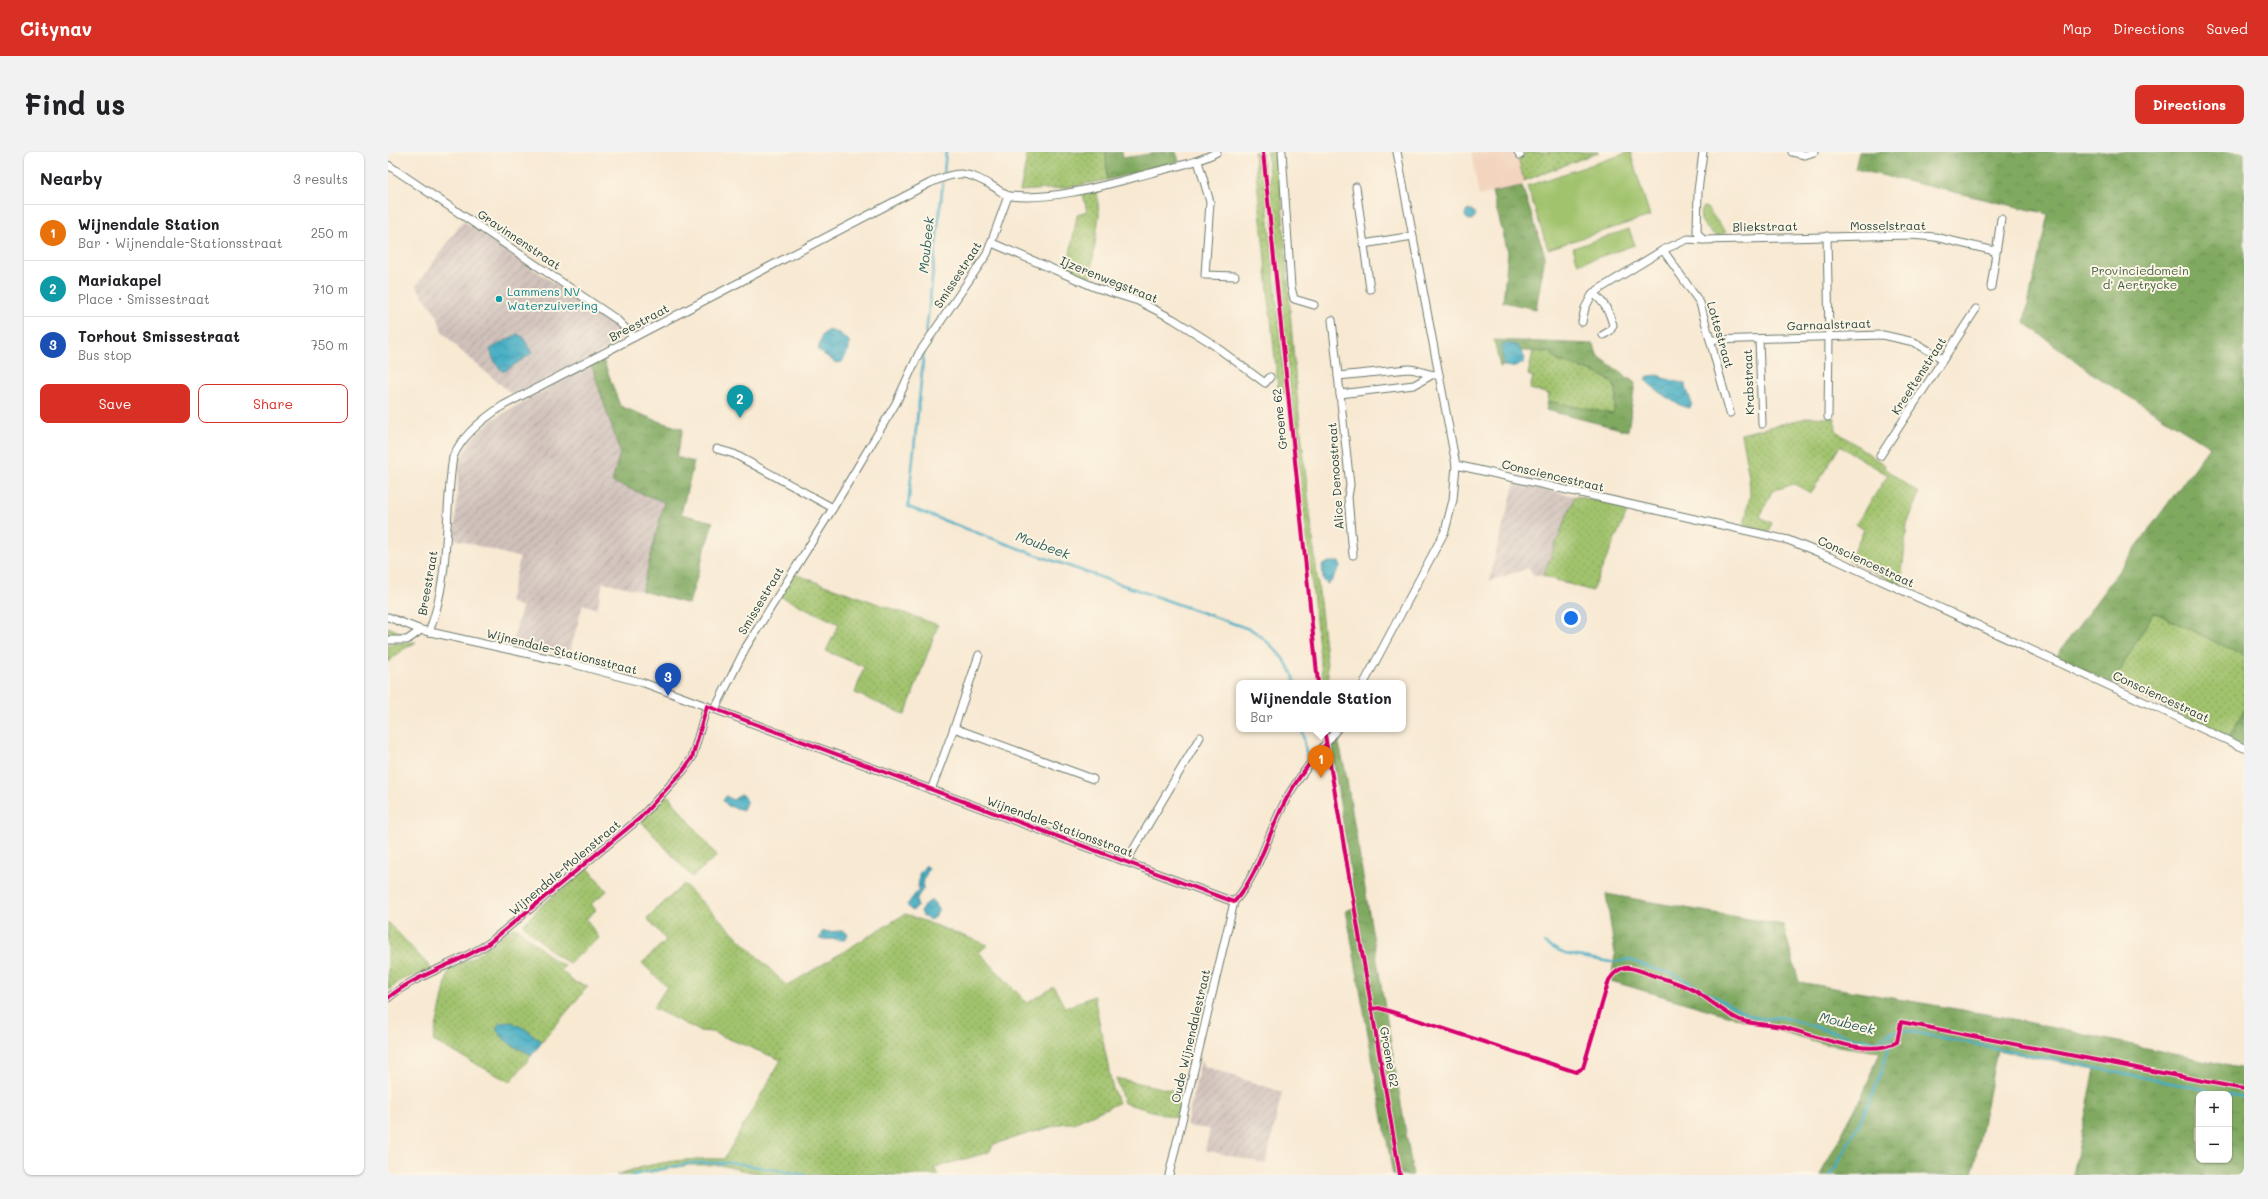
<!DOCTYPE html>
<html lang="en">
<head>
<meta charset="utf-8">
<style>
  :root { --surface:#fff; --page:#f2f2f2; --text:#202124; --muted:#757577; --line:#e0e0e0; --accent:#d93025 }
  body { margin:0; font-family:Mali,sans-serif; background:var(--page); color:var(--text) }
  .controls { position:absolute; right:12px; bottom:12px; display:grid; overflow:hidden; border-radius:8px; box-shadow:0 1px 3px #0004 }
  .controls button { width:36px; height:36px; display:grid; place-items:center; padding:0; border:0; border-bottom:1px solid var(--line); background:var(--surface); color:var(--text); font:20px sans-serif }
  .you { position:absolute; left:1183px; top:466px; width:14px; height:14px; margin:-10px; border:3px solid #fff; border-radius:50%; background:#1a73e8; box-shadow:0 0 0 6px #1a73e833 }
  .badge { display:grid; place-items:center; width:26px; height:26px; border-radius:50%; background:var(--accent); color:#fff; font-size:13px; font-weight:700 }
  .pin { position:absolute; translate:-50% -33px; filter:drop-shadow(0 1px 2px #0008) }
  .pin::after { content:''; position:absolute; top:21px; width:14px; height:12px; background:inherit; clip-path:polygon(0 0,100% 0,50% 100%) }
  .popup { position:absolute; left:848px; top:528px; width:170px; height:52px; box-sizing:border-box; display:grid; place-content:center; border-radius:8px; background:var(--surface); filter:drop-shadow(0 1px 3px #0005); font-size:13px; white-space:nowrap; color:var(--muted) }
  .popup b { font-size:15px; color:var(--text) }
  .popup::after { content:''; position:absolute; left:50%; top:100%; margin-left:-8px; border:8px solid transparent; border-top-color:var(--surface) }
  .list { margin:0; padding:0; list-style:none }
  h2 { display:flex; justify-content:space-between; align-items:center; height:52px; margin:0; padding:0 16px; font-size:17px }
  h2 small { font-size:13px; font-weight:400; color:var(--muted) }
  .list li { display:grid; grid-template-columns:26px 1fr auto; gap:12px; align-items:center; box-sizing:border-box; height:56px; padding:0 16px; border-top:1px solid var(--line) }
  .list b { display:block; font-size:15px; white-space:nowrap }
  .list p { margin:0; font-size:13px; white-space:nowrap; color:var(--muted) }
  .list em { font-size:13px; font-style:normal; color:var(--muted) }
  .actions { display:flex; gap:8px; padding:12px 16px }
  .actions a { flex:1; padding:9px 0; border:1px solid var(--accent); border-radius:8px; text-align:center; font-size:14px; color:var(--accent) }
  .actions .main { background:var(--accent); color:#fff }
  .map { position:relative; flex:none; width:1856px; height:1023px; overflow:hidden; border-radius:8px }
  header { display:flex; align-items:center; gap:24px; box-sizing:border-box; height:56px; padding:0 20px; background:var(--accent); color:#fff }
  header strong { font-size:19px }
  nav { display:flex; gap:22px; margin-inline-start:auto; font-size:14px }
  .intro { display:flex; align-items:center; justify-content:space-between; box-sizing:border-box; height:96px; padding:0 24px }
  h1 { margin:0; font-size:28px }
  .button { padding:10px 18px; border-radius:8px; background:var(--accent); color:#fff; font-size:14px; font-weight:700 }
  main { display:flex; gap:24px; padding:0 24px }
  aside { flex:1; background:var(--surface); border-radius:8px; box-shadow:0 1px 3px #0004 }
  .map>svg:first-child { display:block }
  .built { fill:#f3d4be }
  .industrial { fill:url(#industrial-furrows) }
  .grass { fill:url(#grass-dots); stroke:#608050 }
  .forest { fill:url(#forest-crowns); stroke:#50734a; fill-rule:evenodd }
  .park { fill:#a1c36d; stroke:#608050 }
  .water { fill:url(#water-waves); stroke:#32757c }
  .lines { fill:none; stroke-linecap:round; stroke-linejoin:round }
  .stream { stroke:#44adc4; stroke-width:2.5 }
  .street-casing { stroke:#6b796c; stroke-width:9 }
  .street { stroke:#fff; stroke-width:7 }
  .cycleway-casing { stroke:#fcf5e5; stroke-width:6 }
  .cycleway { stroke:#d6006c; stroke-width:4 }
  .culture-dot { fill:#0f9aa8; stroke:#fcf5e5; stroke-width:1.5 }
  .labels { text-anchor:middle; stroke-width:4; stroke-linejoin:round; paint-order:stroke }
  .street-label { font-size:12px; fill:#1f3d34; stroke:#fcf5e5 }
  .park-label { font-size:12px; fill:#405e42; stroke:#fcf5e5 }
  .culture-label { font-size:12px; fill:#0d838f; stroke:#fcf5e5; text-anchor:start }
  .water-label { font-size:13px; font-style:italic; fill:#2a5f5f; stroke:#fcf5e5 }
</style>
</head>
<body>
<header>
<strong>Citynav</strong>
<nav><a>Map</a><a>Directions</a><a>Saved</a></nav>
</header>
<div class="intro"><h1>Find us</h1><a class="button">Directions</a></div>
<main>
<aside>
<h2>Nearby<small>3 results</small></h2>
<ul class="list">
<li><span class="badge" style="background:#e8710a">1</span><div><b>Wijnendale Station</b><p>Bar · Wijnendale-Stationsstraat</p></div><em>250 m</em></li>
<li><span class="badge" style="background:#0f9aa8">2</span><div><b>Mariakapel</b><p>Place · Smissestraat</p></div><em>710 m</em></li>
<li><span class="badge" style="background:#1a4fb4">3</span><div><b>Torhout Smissestraat</b><p>Bus stop</p></div><em>750 m</em></li>
</ul>
<div class="actions"><a class="main">Save</a><a>Share</a></div>
</aside>
<div class="map">
<svg width="1856" height="1023" viewBox="0 0 1856 1023">
  <defs>
    <pattern id="industrial-furrows" width="10" height="10" patternUnits="userSpaceOnUse"><rect width="10" height="10" fill="#cfc0ba"/><path d="M-1 1l2-2M0 10L10 0M9 11l2-2" fill="none" stroke="#a79d98"/></pattern>
    <pattern id="grass-dots" width="8" height="8" patternUnits="userSpaceOnUse"><rect width="8" height="8" fill="#a1c36d"/><path d="M2 2h.1M6 6h.1" fill="none" stroke="#83a05a" stroke-width="1.8" stroke-linecap="round"/></pattern>
    <pattern id="forest-crowns" width="20" height="18" patternUnits="userSpaceOnUse"><rect width="20" height="18" fill="#80a960"/><path d="M2 6a3 3 0 1 1 6 0M12 15a3 3 0 1 1 6 0" fill="none" stroke="#688b50"/></pattern>
    <pattern id="water-waves" width="16" height="10" patternUnits="userSpaceOnUse"><rect width="16" height="10" fill="#44adc4"/><path d="M0 5q4-4 8 0t8 0" fill="none" stroke="#388ea0"/></pattern>
  </defs>
  <rect width="100%" height="100%" fill="#fcf5e5"/>
  <filter id="ink" filterUnits="userSpaceOnUse"><feTurbulence type="fractalNoise" baseFrequency=".025" numOctaves="2"/><feDisplacementMap in="SourceGraphic" scale="8" xChannelSelector="R" yChannelSelector="G"/><feConvolveMatrix kernelMatrix="1 2 1 2 8 2 1 2 1" color-interpolation-filters="sRGB"/></filter>
  <filter id="wash" filterUnits="userSpaceOnUse"><feTurbulence type="fractalNoise" baseFrequency=".012" numOctaves="4" result="noise"/><feDisplacementMap in="SourceGraphic" scale="16" xChannelSelector="R" yChannelSelector="G"/><feGaussianBlur stdDeviation="0.9" result="paint"/><feColorMatrix in="noise" values="0 0 0 0 0 0 0 0 0 0 0 0 0 0 0 0 0 1.4 0 .05"/><feComposite in="paint" operator="in"/></filter>
  <g filter="url(#wash)">
    <rect width="100%" height="100%" fill="#f8e9d3"/>
    <polygon class="built" points="1083,0 1128,0 1136,29 1134,34 1091,44"/>
    <g class="industrial">
      <polygon points="75,69 232,176 234,184 228,192 126,244 73,199 54,179 49,163 28,134"/>
      <polygon points="203,212 232,301 225,330 276,350 254,439 215,430 209,457 195,452 181,503 124,491 134,455 121,450 132,406 66,387 72,306 86,284 105,267"/>
      <polygon points="1127,331 1187,344 1155,424 1146,424 1141,416 1102,429 1106,407"/>
      <polygon points="813,908 816,914 894,940 878,1012 817,998 822,977 798,974"/>
    </g>
    <g class="grass">
      <polygon points="640,0 718,0 719,28 674,36 632,39"/>
      <polygon points="866,0 874,0 898,242 893,241 890,236"/>
      <polygon points="879,0 890,0 908,235 941,531 935,531 892,144"/>
      <polygon points="1140,0 1211,0 1136,29 1130,5"/>
      <polygon points="709,40 711,63 702,129 679,120 689,63 699,60 695,42"/>
      <path d="M1316 55 1319 56 1338 80 1330 84C1320 80 1306 67 1316 55Z"/>
      <polygon points="1145,199 1163,200 1170,209 1211,222 1225,232 1228,238 1226,263 1160,249 1161,242 1142,237 1145,225 1140,223"/>
      <polygon points="1422,265 1447,266 1448,279 1497,313 1496,316 1531,341 1519,373 1513,433 1461,408 1476,378 1468,372 1500,323 1452,294 1423,341 1406,332 1384,339 1372,365 1384,371 1381,380 1356,374 1362,343 1361,324 1353,282"/>
      <polygon points="1187,344 1241,356 1204,439 1155,424"/>
      <polygon points="406,422 550,473 517,563 467,541 476,515 438,499 451,472 392,444"/>
      <polygon points="1766,460 1856,504 1856,559 1841,585 1724,531"/>
      <polygon points="0,475 16,482 0,483"/>
      <polygon points="28,490 16,497 0,510 0,492"/>
      <polygon points="279,642 329,704 304,725 253,669"/>
      <polygon points="200,716 219,739 203,752 208,758 198,767 211,786 181,811 169,804 138,776 136,772 151,756"/>
      <path d="M296 732 399 834 517 762 600 793 591 800 639 851 666 835 677 856 706 844 724 934 730 951 686 971H676L606 992 601 1000 546 1016 551 1023H377L332 1013H301L247 1023H229C262 1010 300 1006 336 1007L393 908 324 880 312 879 265 856 279 835 254 811 278 788 259 766Z"/>
      <polygon points="0,770 44,817 13,828 0,839"/>
      <path d="M124 776H129L167 809 177 814 173 818 186 830 200 834 154 890 137 877 109 874C109 888 133 898 144 903L122 930 45 889 61 817 86 805Z"/>
      <polygon points="728,926 796,941 789,966 736,951"/>
    </g>
    <g class="forest">
      <polygon points="718,0 734,0 735,6 774,0 788,0 791,9 719,28"/>
      <polygon points="1471,0 1856,0 1856,504 1766,460 1724,531 1667,506 1822,294 1709,225 1636,170 1660,62 1467,17"/>
      <polygon points="1134,34 1157,104 1148,157 1115,150 1120,100 1104,40"/>
      <path d="M1106 188 1206 192 1209 203 1247 231 1240 279 1158 258 1160 249 1225 262C1226 255 1230 244 1228 237 1224 222 1184 213 1170 209L1165 205 1163 200 1113 198 1118 213 1112 215Z"/>
      <polygon points="215,207 232,254 270,269 295,277 288,305 306,310 293,362 325,370 301,452 254,439 276,350 224,330 232,300 203,212"/>
      <polygon points="1856,559 1856,596 1840,589"/>
      <polygon points="950,588 957,617 1025,1023 1005,1023 958,758 968,756 943,593"/>
      <path d="M1218 742 1395 773 1411 830 1615 865 1856 917V1023H1685L1707 917 1609 898 1584 1023H1432L1477 938 1492 900 1437 892 1223 829 1227 802ZM1811 942H1841V1008H1811Z"/>
    </g>
    <g class="park">
      <polygon points="1242,0 1262,64 1160,97 1139,34"/>
      <polygon points="1241,77 1247,93 1190,112 1185,96"/>
    </g>
    <g class="water">
      <circle cx="1082" cy="63" r="5"/>
      <polygon points="440,178 451,181 461,189 461,197 454,210 448,211 430,198 434,183"/>
      <polygon points="129,182 135,185 144,201 117,219 114,219 106,209 102,197"/>
      <polygon points="1116,191 1129,193 1137,206 1135,211 1125,215 1116,214 1113,195"/>
      <path d="M1271 223 1275 226 1297 232 1304 252 1302 256C1293 257 1262 235 1257 227L1260 224Z"/>
      <polygon points="941,410 951,410 953,413 943,430 939,432 935,428 934,413"/>
      <polygon points="353,642 359,648 355,658 340,654 335,649 338,644 345,648"/>
      <polygon points="538,713 541,716 536,727 535,737 529,746 529,755 524,759 519,753 530,738 531,722"/>
      <polygon points="544,748 551,757 547,765 543,768 536,765 533,760 536,753"/>
      <polygon points="455,779 460,782 457,788 431,787 434,780"/>
      <polygon points="123,870 137,877 154,890 144,903 122,892 109,879 109,874 112,871"/>
    </g>
    <g class="lines">
      <g class="stream">
        <polyline points="556,20 558,0"/>
        <polyline points="538,182 555,30"/>
        <path d="M536 200 520 355 643 401 864 478C880 489 904 511 907 531"/>
        <polyline points="914,577 919,605"/>
        <polyline points="1156,791 1177,802 1223,810 1242,808 1266,817 1286,822 1362,864 1376,867 1393,865 1466,886 1490,890 1500,881 1515,878 1839,942"/>
        <polyline points="1841,942 1856,945"/>
        <polyline points="244,1023 304,1011 347,1011 418,1023"/>
        <path d="M1443 1023C1468 979 1495 930 1504 879"/>
      </g>
    </g>
  </g>
  <g filter="url(#ink)">
    <g class="lines">
      <defs>
        <g id="street">
          <polyline points="894,0 903,135 906,147 926,153"/>
          <polyline points="1130,0 1132,3"/>
          <polyline points="1315,0 1310,39 1309,80 1315,88 1522,83 1547,85 1607,99"/>
          <polyline points="1404,0 1417,3 1426,0"/>
          <polyline points="810,9 822,50 817,123 847,124"/>
          <polyline points="0,13 228,167 246,185"/>
          <polyline points="968,35 982,137"/>
          <polyline points="1439,84 1441,184 1440,265"/>
          <polyline points="604,91 709,136 750,149 785,167 820,189 877,231 882,225"/>
          <polyline points="975,92 1025,84"/>
          <polyline points="1275,98 1312,151 1342,261"/>
          <polyline points="1603,135 1613,67"/>
          <path d="M1205 141C1215 149 1222 160 1225 173L1222 179 1215 183"/>
          <polyline points="944,168 962,333 960,345 965,403"/>
          <polyline points="1194,170 1197,156 1205,141 1275,98 1300,87 1315,88"/>
          <polyline points="1371,187 1374,272"/>
          <polyline points="1323,188 1495,183 1526,190 1555,207"/>
          <path d="M950 224 1020 217C1032 217 1039 224 1051 223"/>
          <polyline points="952,242 1026,233 1042,224"/>
          <polyline points="329,297 346,302 445,356"/>
          <polyline points="1492,304 1588,157"/>
          <polyline points="1068,313 1400,388 1442,405 1856,596"/>
          <polyline points="0,465 33,478 182,511 256,531 846,750"/>
          <path d="M41 480C63 424 56 363 65 305 74 283 96 266 116 253L542 31C571 18 578 19 606 35 611 38 616 43 622 44 666 49 720 32 763 21 785 15 809 11 829 0"/>
          <polyline points="0,488 19,488 33,478"/>
          <polyline points="976,531 1057,379 1065,348 1068,313 1009,0"/>
          <polyline points="327,557 358,495 445,356 508,251 531,201 599,102 620,44"/>
          <polyline points="566,576 705,627"/>
          <polyline points="543,638 566,576 591,503"/>
          <polyline points="738,710 812,585"/>
          <path d="M0 846C30 821 68 813 101 791L252 666 295 619 304 606 319 554"/>
          <path d="M781 1023 846 750C873 720 880 678 900 644 914 619 933 599 949 577"/>
        </g>
      </defs>
      <use href="#street" class="street-casing"/>
      <use href="#street" class="street"/>
      <defs>
        <g id="cycleway">
          <polyline points="875,0 930,531"/>
          <polyline points="936,577 1012,1023"/>
          <path d="M0 846C30 821 68 813 101 791L252 666 295 619 304 606 319 554 846 750C873 720 880 679 900 644 910 625 924 608 938 592"/>
          <path d="M983 857 991 856 1017 864 1188 920 1195 916 1221 828C1234 808 1246 817 1264 823 1280 828 1294 831 1309 840 1323 849 1336 861 1352 868 1366 873 1380 872 1394 875 1425 882 1479 907 1509 890L1513 870 1856 937"/>
        </g>
      </defs>
      <use href="#cycleway" class="cycleway-casing"/>
      <use href="#cycleway" class="cycleway"/>
    </g>
  </g>
  <circle class="culture-dot" cx="111" cy="147" r="4"/>
  <g class="labels">
    <g class="street-label">
      <text x="1500" y="78">Mosselstraat</text>
      <text transform="translate(1377 75) rotate(-1)" y="4">Bliekstraat</text>
      <text transform="translate(131 88) rotate(34)" y="4">Gravinnenstraat</text>
      <text transform="translate(570 123) rotate(-57)" y="4">Smissestraat</text>
      <text transform="translate(721 128) rotate(22)" y="4">Ijzerenwegstraat</text>
      <text transform="translate(251 171) rotate(-28)" y="4">Breestraat</text>
      <text transform="translate(1441 173) rotate(-2)" y="4">Garnaalstraat</text>
      <text transform="translate(1332 183) rotate(74)" y="4">Lottestraat</text>
      <text transform="translate(1531 224) rotate(-57)" y="4">Kreeftenstraat</text>
      <text transform="translate(1361 230) rotate(-92)" y="4">Krabstraat</text>
      <text transform="translate(892 267) rotate(-96)" y="4">Groene 62</text>
      <text transform="translate(948 324) rotate(-94)" y="4">Alice Denoostraat</text>
      <text transform="translate(1165 324) rotate(13)" y="4">Consciencestraat</text>
      <text transform="translate(1478 410) rotate(25)" y="4">Consciencestraat</text>
      <text transform="translate(40 431) rotate(-80)" y="4">Breestraat</text>
      <text transform="translate(373 449) rotate(-59)" y="4">Smissestraat</text>
      <text transform="translate(174 500) rotate(14)" y="4">Wijnendale-Stationsstraat</text>
      <text transform="translate(1773 545) rotate(25)" y="4">Consciencestraat</text>
      <text transform="translate(672 675) rotate(20)" y="4">Wijnendale-Stationsstraat</text>
      <text transform="translate(177 716) rotate(-40)" y="4">Wijnendale-Molenstraat</text>
      <text transform="translate(803 884) rotate(-77)" y="4">Oude Wijnendalestraat</text>
      <text transform="translate(1001 905) rotate(80)" y="4">Groene 62</text>
    </g>
    <g class="park-label">
      <text x="1752" y="123">Provinciedomein<tspan x="1752" dy="14">d' Aertrycke</tspan></text>
    </g>
    <g class="culture-label">
      <text x="119" y="144">Lammens NV<tspan x="119" dy="14">Waterzuivering</tspan></text>
    </g>
    <g class="water-label">
      <text transform="translate(538 93) rotate(-84)" y="5">Moubeek</text>
      <text transform="translate(655 393) rotate(20)" y="5">Moubeek</text>
      <text transform="translate(1459 871) rotate(14)" y="5">Moubeek</text>
    </g>
  </g>
</svg>
<div class="controls">
<button>+</button>
<button>−</button>
</div>
<div class="you"></div>
<div class="pin badge" style="left:933px;top:626px;background:#e8710a">1</div>
<div class="popup"><b>Wijnendale Station</b>Bar</div>
<div class="pin badge" style="left:352px;top:266px;background:#0f9aa8">2</div>
<div class="pin badge" style="left:280px;top:544px;background:#1a4fb4">3</div>
</div>
</main>
</body>
</html>
